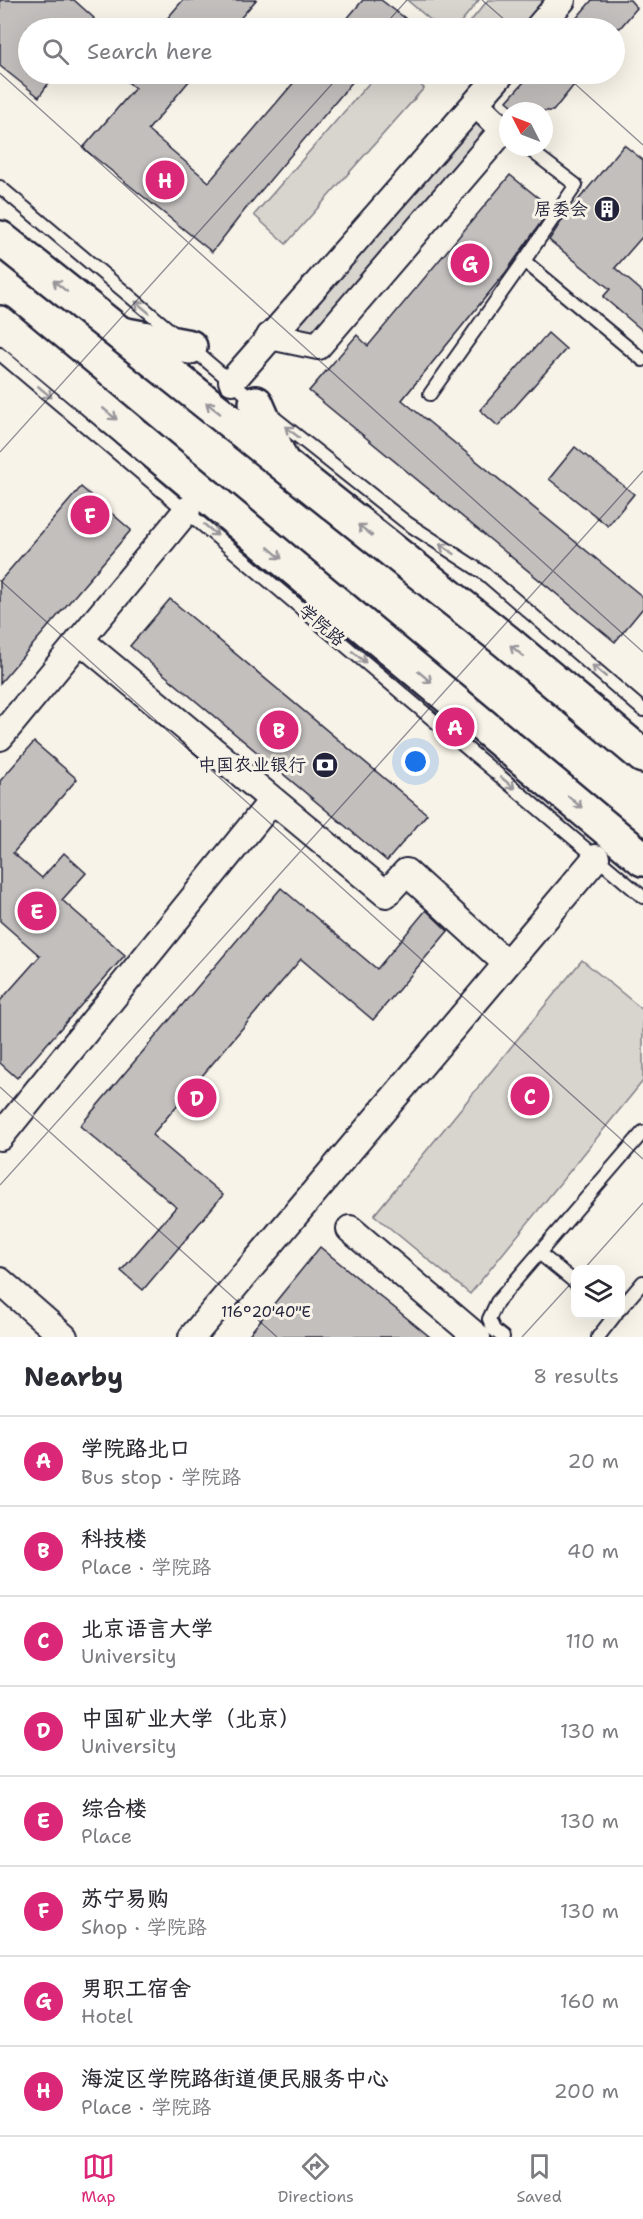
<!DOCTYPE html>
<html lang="en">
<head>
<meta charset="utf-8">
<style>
  :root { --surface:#fff; --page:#f2f2f3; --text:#2b2b33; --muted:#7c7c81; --line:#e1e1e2; --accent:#db2777 }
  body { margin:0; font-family:"Shantell Sans","LXGW WenKai TC",sans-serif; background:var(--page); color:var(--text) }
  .controls { position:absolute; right:18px; bottom:18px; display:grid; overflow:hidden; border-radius:12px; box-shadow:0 6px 24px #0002 }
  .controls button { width:54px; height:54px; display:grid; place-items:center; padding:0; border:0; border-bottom:2px solid var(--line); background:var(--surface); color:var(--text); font:30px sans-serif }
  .compass { position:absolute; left:499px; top:102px; width:54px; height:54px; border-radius:50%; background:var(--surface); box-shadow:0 6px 24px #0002; rotate:312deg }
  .you { position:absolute; left:416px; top:762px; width:21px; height:21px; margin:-15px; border:4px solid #fff; border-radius:50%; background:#1a73e8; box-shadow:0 0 0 9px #1a73e833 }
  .badge { display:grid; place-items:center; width:39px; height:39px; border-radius:50%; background:var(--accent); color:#fff; font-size:20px; font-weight:700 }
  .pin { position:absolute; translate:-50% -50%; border:3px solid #fff; box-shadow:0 2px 6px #0006 }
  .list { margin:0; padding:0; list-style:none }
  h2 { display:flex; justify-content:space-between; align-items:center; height:78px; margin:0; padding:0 24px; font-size:26px }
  h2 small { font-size:20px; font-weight:400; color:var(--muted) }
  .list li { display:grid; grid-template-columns:39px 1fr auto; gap:18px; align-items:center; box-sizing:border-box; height:90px; padding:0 24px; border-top:2px solid var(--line) }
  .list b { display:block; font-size:22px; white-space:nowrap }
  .list p { margin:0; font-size:20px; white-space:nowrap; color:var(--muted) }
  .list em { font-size:20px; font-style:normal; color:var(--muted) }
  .icon { flex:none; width:33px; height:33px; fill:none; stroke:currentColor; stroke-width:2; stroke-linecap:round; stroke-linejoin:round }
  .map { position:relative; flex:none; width:643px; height:1337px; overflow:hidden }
  .search { position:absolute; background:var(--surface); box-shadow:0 6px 24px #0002; left:18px; right:18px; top:18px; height:66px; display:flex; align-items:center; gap:15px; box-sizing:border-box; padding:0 21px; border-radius:33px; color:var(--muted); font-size:22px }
  .sheet { height:798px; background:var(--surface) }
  nav { display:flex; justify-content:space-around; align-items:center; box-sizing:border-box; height:84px; border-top:2px solid var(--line); background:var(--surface); font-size:16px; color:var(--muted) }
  nav a { display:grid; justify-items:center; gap:3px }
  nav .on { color:var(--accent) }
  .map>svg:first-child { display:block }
  .green { fill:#d8d5cf; stroke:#7d7c85; stroke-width:1.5 }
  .building { fill:#c2bfbd; stroke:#22223b; stroke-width:1.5 }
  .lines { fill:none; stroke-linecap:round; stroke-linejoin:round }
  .service-casing { stroke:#22223b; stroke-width:16 }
  .minor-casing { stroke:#22223b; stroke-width:30 }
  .primary-casing { stroke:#22223b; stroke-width:38 }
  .service { stroke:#f7f3e8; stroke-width:12 }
  .minor { stroke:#f7f3e8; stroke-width:26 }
  .primary { stroke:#f7f3e8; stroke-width:33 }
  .oneway { stroke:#97959a }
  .ticks { fill:none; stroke:#22223b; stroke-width:1.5; stroke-opacity:0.45 }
  .labels { text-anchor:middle; stroke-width:6; stroke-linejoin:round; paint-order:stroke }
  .poi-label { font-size:18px; fill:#22223b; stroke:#f7f3e8; text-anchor:end }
  .street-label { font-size:18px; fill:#22223b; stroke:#f7f3e8 }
  .ticks-label { font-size:15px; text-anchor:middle; fill:#22223b; stroke:#f7f3e8; stroke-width:6; stroke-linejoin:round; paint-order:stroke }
</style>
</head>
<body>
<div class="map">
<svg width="643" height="1337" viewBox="0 0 643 1337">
  <rect width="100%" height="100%" fill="#f7f3e8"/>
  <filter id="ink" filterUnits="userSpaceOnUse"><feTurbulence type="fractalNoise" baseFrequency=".0167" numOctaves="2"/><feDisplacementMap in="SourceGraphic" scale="12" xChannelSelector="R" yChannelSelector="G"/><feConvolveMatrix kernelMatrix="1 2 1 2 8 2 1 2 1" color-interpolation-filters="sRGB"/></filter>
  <g filter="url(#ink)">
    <g class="green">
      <polygon points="407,0 479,0 456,28 440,28"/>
      <polygon points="488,0 554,0 531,28 465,28"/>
      <polygon points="377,74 407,74 424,88 286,244 254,215"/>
      <polygon points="474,113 498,132 308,344 287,326"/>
      <polygon points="582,960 643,1010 643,1081 470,1294 374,1215"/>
    </g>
    <g class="building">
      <polygon points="0,0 74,0 94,18 87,28 28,28 28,74 55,74 39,97 0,66"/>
      <polygon points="183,0 256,0 232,28 159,28"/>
      <polygon points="363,0 381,0 405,18 396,28 339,28"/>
      <polygon points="592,0 630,0 637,8 620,28 568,28"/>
      <polygon points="118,74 195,74 148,130 209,182 301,74 359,74 244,211 212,252 83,148 135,88"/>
      <polygon points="531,74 583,74 553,111 519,111 507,101"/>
      <polygon points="624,145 643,160 643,236 615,268 643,292 643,331 603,297 610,289 549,240 565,216"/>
      <polygon points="510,175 551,208 506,272 402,400 643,597 643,608 615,642 309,391 357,335 368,346"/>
      <polygon points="548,333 566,349 498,426 480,410"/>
      <polygon points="575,447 634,494 608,526 549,479"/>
      <polygon points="81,487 131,530 0,683 0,581"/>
      <polygon points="170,599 427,814 387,861 130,646"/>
      <polygon points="34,742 77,779 13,853 42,878 64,853 86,873 62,900 125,955 17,1078 0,1063 0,1001 40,956 0,921 0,781"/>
      <polygon points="281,888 377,969 426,910 448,931 373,1020 301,959 152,1135 223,1195 143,1290 121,1271 176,1207 80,1126"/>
      <polygon points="320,1247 430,1337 247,1337"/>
    </g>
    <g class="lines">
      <defs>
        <g id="service">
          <polyline points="526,147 576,185 524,261 643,360"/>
          <polyline points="0,187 177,336"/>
          <polyline points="190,347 255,402"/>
          <polyline points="0,354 643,897"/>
          <polyline points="430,394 524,261"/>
          <polyline points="271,415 407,523 485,574 643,710"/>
          <polyline points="539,1253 576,1283"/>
          <polyline points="620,1309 643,1282"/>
          <polyline points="503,1337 494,1330 489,1319 497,1302 643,1132"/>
          <polyline points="598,1337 616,1314"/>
        </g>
        <g id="minor">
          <polyline points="538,28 562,0"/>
          <polyline points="270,336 318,346 503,130 476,104"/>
          <polyline points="232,381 501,74"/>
          <polyline points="80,640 386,894 406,872 506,963"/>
          <polyline points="0,737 187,510"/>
          <polyline points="0,1137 272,801"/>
          <polyline points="350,1229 477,1337"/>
          <polyline points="0,1281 64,1337"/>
          <polyline points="192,1337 596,858"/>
        </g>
        <g id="primary">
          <polyline points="0,238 507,642 643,756"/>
          <polyline points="0,323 643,859"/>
          <polyline points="121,334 190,347"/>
          <polyline points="256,403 280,458"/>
        </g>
      </defs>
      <use href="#service" class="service-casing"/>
      <use href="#minor" class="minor-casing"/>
      <use href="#primary" class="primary-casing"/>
      <use href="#service" class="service"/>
      <use href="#minor" class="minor"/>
      <use href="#primary" class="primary"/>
    </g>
    <defs><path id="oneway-shaft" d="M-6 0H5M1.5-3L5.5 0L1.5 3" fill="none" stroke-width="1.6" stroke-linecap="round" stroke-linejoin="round" transform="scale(1.5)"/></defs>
    <g class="oneway">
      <use href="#oneway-shaft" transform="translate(60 286) rotate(-141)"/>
      <use href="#oneway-shaft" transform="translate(142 307) rotate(-140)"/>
      <use href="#oneway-shaft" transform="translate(45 392) rotate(40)"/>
      <use href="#oneway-shaft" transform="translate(213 408) rotate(-142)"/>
      <use href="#oneway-shaft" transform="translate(110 414) rotate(40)"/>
      <use href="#oneway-shaft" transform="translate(292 432) rotate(-142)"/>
      <use href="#oneway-shaft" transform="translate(211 530) rotate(40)"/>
      <use href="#oneway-shaft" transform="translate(365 530) rotate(-142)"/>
      <use href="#oneway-shaft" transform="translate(447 549) rotate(-147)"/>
      <use href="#oneway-shaft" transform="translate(275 553) rotate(40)"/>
      <use href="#oneway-shaft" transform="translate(517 651) rotate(-140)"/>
      <use href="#oneway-shaft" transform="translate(359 657) rotate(40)"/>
      <use href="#oneway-shaft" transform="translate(599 671) rotate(-140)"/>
      <use href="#oneway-shaft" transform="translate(425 677) rotate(40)"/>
      <use href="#oneway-shaft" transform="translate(508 783) rotate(40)"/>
      <use href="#oneway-shaft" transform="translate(575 802) rotate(40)"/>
    </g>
  </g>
  <path class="ticks" d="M482 0 514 28M382 28 407 0M0 73 643 652M564 74 643 145M0 452 341 74M0 580 643 1159M0 1087 277 1337M0 1185 643 471M583 1270 643 1203M522 1337 576 1278"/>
  <defs>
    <symbol id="building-disc" viewBox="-11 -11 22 22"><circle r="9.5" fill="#22223b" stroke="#f7f3e8"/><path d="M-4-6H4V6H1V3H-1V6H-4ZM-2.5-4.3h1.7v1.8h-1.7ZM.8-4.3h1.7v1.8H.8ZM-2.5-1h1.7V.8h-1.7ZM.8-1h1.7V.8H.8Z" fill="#fff"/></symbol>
    <symbol id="bank-disc" viewBox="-11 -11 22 22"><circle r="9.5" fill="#22223b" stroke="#f7f3e8"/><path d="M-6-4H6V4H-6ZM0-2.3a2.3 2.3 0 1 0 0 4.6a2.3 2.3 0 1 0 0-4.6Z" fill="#fff"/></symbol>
  </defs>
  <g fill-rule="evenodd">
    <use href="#building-disc" x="592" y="194" width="30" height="30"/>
    <use href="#bank-disc" x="310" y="750" width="30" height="30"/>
  </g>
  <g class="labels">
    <g class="poi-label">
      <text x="588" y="215">居委会</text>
      <text x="306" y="771">中国农业银行</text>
    </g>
    <g class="street-label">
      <text transform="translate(322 625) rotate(40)" y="6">学院路</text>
    </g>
  </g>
  <g class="ticks-label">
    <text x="266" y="1317">116°20'40"E</text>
  </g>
</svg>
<div class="controls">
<button><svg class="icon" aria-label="layers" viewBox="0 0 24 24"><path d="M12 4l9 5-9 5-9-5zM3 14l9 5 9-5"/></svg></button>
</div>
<svg class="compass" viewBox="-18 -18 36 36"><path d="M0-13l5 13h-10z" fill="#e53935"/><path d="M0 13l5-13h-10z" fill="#7c7c81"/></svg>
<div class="you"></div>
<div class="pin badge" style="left:455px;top:727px">A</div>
<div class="pin badge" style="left:279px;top:730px">B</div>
<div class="pin badge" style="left:530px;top:1096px">C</div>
<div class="pin badge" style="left:197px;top:1098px">D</div>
<div class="pin badge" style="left:37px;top:911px">E</div>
<div class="pin badge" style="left:90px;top:515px">F</div>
<div class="pin badge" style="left:470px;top:263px">G</div>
<div class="pin badge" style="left:165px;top:180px">H</div>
<div class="search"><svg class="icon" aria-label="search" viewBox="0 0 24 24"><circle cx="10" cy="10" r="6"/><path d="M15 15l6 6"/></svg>Search here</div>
</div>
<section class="sheet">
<h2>Nearby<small>8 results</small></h2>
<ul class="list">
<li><span class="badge">A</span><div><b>学院路北口</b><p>Bus stop · 学院路</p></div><em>20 m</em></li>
<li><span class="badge">B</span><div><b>科技楼</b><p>Place · 学院路</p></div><em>40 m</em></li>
<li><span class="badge">C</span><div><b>北京语言大学</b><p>University</p></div><em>110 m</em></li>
<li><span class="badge">D</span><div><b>中国矿业大学（北京）</b><p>University</p></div><em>130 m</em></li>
<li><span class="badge">E</span><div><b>综合楼</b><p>Place</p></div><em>130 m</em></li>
<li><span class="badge">F</span><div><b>苏宁易购</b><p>Shop · 学院路</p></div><em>130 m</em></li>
<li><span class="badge">G</span><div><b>男职工宿舍</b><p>Hotel</p></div><em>160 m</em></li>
<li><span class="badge">H</span><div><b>海淀区学院路街道便民服务中心</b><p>Place · 学院路</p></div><em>200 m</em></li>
</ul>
</section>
<nav>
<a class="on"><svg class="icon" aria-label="map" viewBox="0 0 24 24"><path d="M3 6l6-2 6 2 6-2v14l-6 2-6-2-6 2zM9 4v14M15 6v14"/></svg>Map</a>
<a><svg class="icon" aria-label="directions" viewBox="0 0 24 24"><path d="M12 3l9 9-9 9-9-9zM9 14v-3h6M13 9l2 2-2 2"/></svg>Directions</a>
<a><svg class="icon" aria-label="saved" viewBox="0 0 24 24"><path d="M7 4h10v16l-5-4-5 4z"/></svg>Saved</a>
</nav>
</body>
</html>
